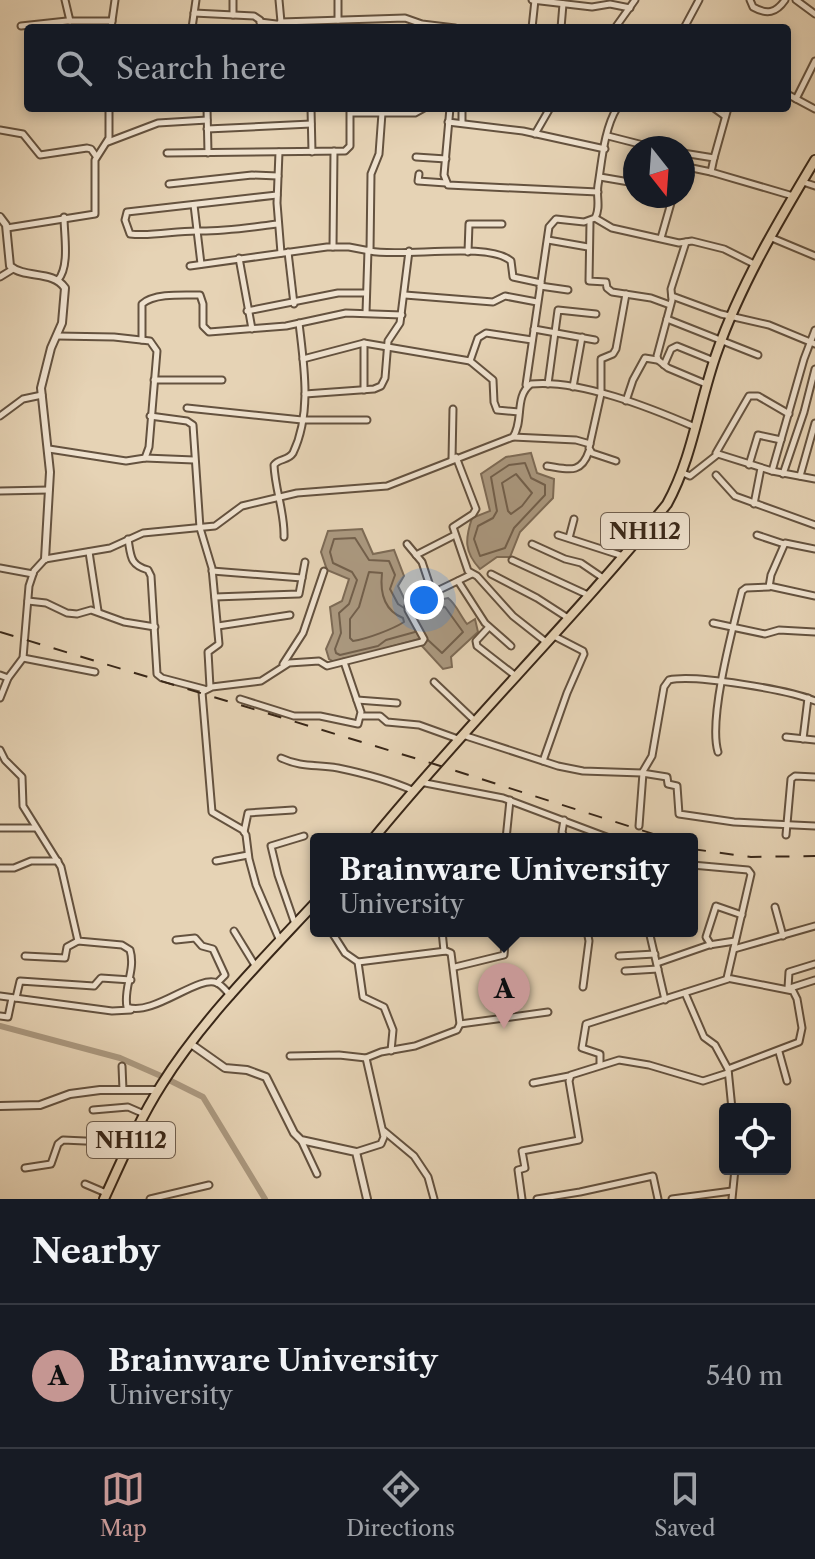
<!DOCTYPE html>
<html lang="en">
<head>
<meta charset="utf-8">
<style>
  :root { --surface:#171b24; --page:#20242c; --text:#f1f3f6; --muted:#9ea1a6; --line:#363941; --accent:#c59692 }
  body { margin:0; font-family:"Libre Caslon Text",serif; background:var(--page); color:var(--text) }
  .controls { position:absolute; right:24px; bottom:24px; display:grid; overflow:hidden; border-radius:8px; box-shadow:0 4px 12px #0003 }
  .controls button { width:72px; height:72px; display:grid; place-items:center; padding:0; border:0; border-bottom:2px solid var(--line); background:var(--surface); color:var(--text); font:40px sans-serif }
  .compass { position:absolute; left:623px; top:136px; width:72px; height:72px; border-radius:50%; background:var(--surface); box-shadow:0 4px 12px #0003; rotate:163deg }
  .you { position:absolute; left:424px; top:600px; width:28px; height:28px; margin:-20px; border:6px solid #fff; border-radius:50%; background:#1a73e8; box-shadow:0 0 0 12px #1a73e833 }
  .badge { display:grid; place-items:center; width:52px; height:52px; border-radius:50%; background:var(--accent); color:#111; font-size:26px; font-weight:700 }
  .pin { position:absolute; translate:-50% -66px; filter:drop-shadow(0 2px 4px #0008) }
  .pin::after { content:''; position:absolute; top:42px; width:28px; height:24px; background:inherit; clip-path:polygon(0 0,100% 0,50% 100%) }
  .popup { position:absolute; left:310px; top:833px; width:388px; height:104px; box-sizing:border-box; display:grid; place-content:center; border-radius:8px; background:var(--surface); filter:drop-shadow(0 2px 6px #0005); font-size:26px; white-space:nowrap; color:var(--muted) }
  .popup b { font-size:30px; color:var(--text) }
  .popup::after { content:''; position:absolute; left:50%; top:100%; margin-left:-16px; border:16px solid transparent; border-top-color:var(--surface) }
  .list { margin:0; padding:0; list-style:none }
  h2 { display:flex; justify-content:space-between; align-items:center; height:104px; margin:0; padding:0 32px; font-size:34px }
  h2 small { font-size:26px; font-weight:400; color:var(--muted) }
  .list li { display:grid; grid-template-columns:52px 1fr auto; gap:24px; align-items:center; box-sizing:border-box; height:144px; padding:0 32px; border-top:2px solid var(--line) }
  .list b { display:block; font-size:30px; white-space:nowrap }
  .list p { margin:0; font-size:26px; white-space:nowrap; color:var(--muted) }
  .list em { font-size:26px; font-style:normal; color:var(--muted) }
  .icon { flex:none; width:44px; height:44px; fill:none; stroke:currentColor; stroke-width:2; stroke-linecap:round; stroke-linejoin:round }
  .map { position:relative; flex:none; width:815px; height:1199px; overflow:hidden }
  .search { position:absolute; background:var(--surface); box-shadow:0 4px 12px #0003; left:24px; right:24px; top:24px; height:88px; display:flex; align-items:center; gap:20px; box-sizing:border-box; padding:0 28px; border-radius:8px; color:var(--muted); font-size:30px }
  .sheet { height:248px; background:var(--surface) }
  nav { display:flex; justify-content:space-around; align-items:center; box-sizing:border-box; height:112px; border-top:2px solid var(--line); background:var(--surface); font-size:22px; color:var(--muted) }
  nav a { display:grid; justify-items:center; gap:4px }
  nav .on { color:var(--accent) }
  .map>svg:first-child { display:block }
  .water { fill:#ab9980; stroke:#7d6b56; stroke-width:2 }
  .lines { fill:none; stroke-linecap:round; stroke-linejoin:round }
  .shore { stroke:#72604c; stroke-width:2 }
  .canal { stroke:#ab9980; stroke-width:6 }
  .minor-casing { stroke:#64523f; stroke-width:9 }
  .tertiary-casing { stroke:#64523f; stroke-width:10 }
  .trunk-casing { stroke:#392718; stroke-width:12 }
  .minor { stroke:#efe2cf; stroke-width:5 }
  .tertiary { stroke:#efe2cf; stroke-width:6 }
  .trunk { stroke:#e6d3b5; stroke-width:8 }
  .rail { stroke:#392718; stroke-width:2; stroke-dasharray:14 14; stroke-linecap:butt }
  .labels { text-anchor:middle; stroke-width:6; stroke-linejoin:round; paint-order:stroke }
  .shield { fill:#efe2cf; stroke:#705f4f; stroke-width:2 }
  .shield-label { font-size:22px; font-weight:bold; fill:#392718 }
</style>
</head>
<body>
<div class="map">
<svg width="815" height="1199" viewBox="0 0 815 1199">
  <rect width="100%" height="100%" fill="#e6d3b5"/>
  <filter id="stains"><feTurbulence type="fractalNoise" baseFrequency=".0025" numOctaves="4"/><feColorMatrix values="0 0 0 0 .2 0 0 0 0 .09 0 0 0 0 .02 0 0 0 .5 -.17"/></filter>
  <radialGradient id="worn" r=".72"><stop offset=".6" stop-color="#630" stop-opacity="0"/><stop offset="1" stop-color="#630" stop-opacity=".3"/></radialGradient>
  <g class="water">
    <path d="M531 453 537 473 554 479 553 498 520 532 510 557H497L480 569C464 552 465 539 472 518L490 511 481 474 506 457Z"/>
    <path d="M362 529 373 554 394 550 404 576 398 586 405 600 424 603 448 598C456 604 460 615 467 624L475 619 478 632 451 657 452 667 443 669 421 645 419 639 389 647 385 653 338 664 329 659 326 649 333 633 330 607 342 601 349 579 327 570 321 552 328 531Z"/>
  </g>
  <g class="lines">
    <g class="shore">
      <polygon points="525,463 531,478 545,485 545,495 514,528 505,548 480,556 474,539 478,526 493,518 497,511 491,477 509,465"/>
      <polygon points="516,474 532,493 522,506 511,514 508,511 502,483"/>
      <path d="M369 572 382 573C380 591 383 610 403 618L404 622C393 629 367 639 353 641L350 638V619L359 607Z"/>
      <polyline points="404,608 398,604 390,589 395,575 389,561 369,560 355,538 334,539 330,552 333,563 352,572 357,580 349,604 339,613 341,633 335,649 336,653 340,655 378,646 386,640 415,632"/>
      <polyline points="413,609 425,611 445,607 463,632 442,653 428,640"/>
    </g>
    <g class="canal">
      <polyline points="0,1026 120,1058 161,1076"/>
      <polyline points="169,1080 203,1097 265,1199"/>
    </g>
    <defs>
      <g id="minor">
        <polyline points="65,0 70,21"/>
        <polyline points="279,0 281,22"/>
        <polyline points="532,0 592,7 610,4 630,8"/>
        <path d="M750 0 753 7C767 15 776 13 785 0"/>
        <polyline points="796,0 815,14"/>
        <polyline points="194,13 254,16 260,20 261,28"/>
        <polyline points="233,15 233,0"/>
        <polyline points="338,20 338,0"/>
        <polyline points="260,22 276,24"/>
        <polyline points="21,26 67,21 112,21"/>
        <polyline points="111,28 115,0"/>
        <polyline points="192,28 196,0"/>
        <polyline points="274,28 281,22 405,18 422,24 455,28"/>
        <polyline points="532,28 535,0"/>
        <polyline points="561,28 563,4"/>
        <polyline points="615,28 635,0"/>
        <polyline points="684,28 699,0"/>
        <polyline points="787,94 815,109"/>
        <polyline points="796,99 815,61"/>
        <polyline points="207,108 208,153"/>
        <polyline points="311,108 312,152"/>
        <polyline points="450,108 444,175 448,185 598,192"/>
        <polyline points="714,108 725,116"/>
        <polyline points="351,113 415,113 424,108"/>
        <path d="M382 113 379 154 371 174 370 251C401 258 488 241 511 261L513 277 541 283"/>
        <polyline points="448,122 523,131 605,149"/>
        <polyline points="462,123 462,108"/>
        <polyline points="207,129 311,124"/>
        <polyline points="0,130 23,134 40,155 87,148 91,149 96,156"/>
        <polyline points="535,134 550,108"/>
        <polyline points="608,136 655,148"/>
        <polyline points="108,142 158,123 207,120"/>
        <polyline points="279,152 277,203 281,253"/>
        <polyline points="167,153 345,151 350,146 350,108"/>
        <polyline points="683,153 714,158 711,172 793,196"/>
        <polyline points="416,157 446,159"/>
        <polyline points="714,158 728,108"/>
        <polyline points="683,171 692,168 711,172"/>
        <polyline points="419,174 418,181 446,183"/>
        <polyline points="600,177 635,183"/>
        <polyline points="803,182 815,186"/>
        <polyline points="169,184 252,175 278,176"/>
        <path d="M277 195 127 212 125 220 130 234C153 237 177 230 201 231 227 231 252 227 278 224"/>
        <polyline points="194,205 201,264"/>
        <polyline points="595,218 612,228 679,243 692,241 724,249 756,265"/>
        <polyline points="590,222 589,281 606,282 607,288 612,292 651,298 670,305"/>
        <polyline points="7,228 95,214 95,160 109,138 109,108"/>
        <polyline points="661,238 673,196"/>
        <polyline points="772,238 815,256"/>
        <polyline points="548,240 588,247"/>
        <polyline points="686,242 671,289 672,300 657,356 658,360 668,368 706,384"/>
        <polyline points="333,247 334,151"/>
        <polyline points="288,252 294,304"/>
        <polyline points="468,252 469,224 502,224"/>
        <polyline points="239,258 252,329"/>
        <polyline points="190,266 327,247 349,247 370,251"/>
        <polyline points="0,277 13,269"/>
        <path d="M58 280C70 266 64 235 64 217"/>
        <polyline points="540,286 568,290"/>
        <polyline points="405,295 493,302 505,296 537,302"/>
        <polyline points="672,296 721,314 769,325 815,344"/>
        <polyline points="247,311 338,293 366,293"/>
        <polyline points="366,313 368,250"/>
        <polyline points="667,319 758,355"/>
        <polyline points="534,329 595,340"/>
        <path d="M142 340V304C154 293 183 295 200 295L203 304V326L209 332 286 326 346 313 402 315"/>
        <polyline points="364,343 364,390"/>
        <polyline points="303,359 364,343 470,361"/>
        <polyline points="664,365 671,349 677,346 714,361"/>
        <polyline points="154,380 222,380"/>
        <polyline points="548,384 558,310 596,314"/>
        <path d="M526 385 549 227 556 219 584 222 595 218C601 207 596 197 598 185 602 161 604 129 617 108"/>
        <polyline points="573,387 582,337"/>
        <polyline points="305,394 374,389 381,386 385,378 388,341 400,323 409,251"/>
        <polyline points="626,401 633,380 645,358 657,360"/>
        <polyline points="187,408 302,420 367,420"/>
        <polyline points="519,412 497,410 494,402 493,380 470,361 478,338 486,333 532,340"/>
        <polyline points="0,416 23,399 42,395"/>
        <polyline points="150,416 187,421 193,425 200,528 212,568 219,644 208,652 210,687"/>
        <polyline points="513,437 576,440 590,444"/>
        <polyline points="49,449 126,461 145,458 149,447 157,351 150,341 114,337 57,336"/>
        <polyline points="716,453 749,396 758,396 789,414"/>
        <polyline points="456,457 476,509 473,514 453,527 468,571 477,576 513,616 546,642"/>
        <polyline points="145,458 194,460"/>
        <polyline points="452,459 453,409"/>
        <polyline points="616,461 592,453 589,448 601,394 601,359 613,354 616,349 626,294"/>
        <polyline points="749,465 758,435 781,440"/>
        <path d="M547 466C568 469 581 475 589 451"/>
        <polyline points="772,471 804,359 815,330"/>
        <polyline points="683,473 690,476 718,454 772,471 815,479"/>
        <polyline points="783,474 804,412 815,369"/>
        <polyline points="716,475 735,496 815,525"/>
        <polyline points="800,476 815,423"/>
        <polyline points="0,491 49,490"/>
        <polyline points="754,504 761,468"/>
        <polyline points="558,535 623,556"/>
        <polyline points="757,535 784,544"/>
        <path d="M284 537C285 513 275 490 274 465 279 458 288 461 293 453 312 413 304 366 299 323"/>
        <polyline points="569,538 574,519"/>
        <path d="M128 539C131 557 130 565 148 570L151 576 157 674 162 678 204 689"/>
        <polyline points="407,544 422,562 433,595"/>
        <polyline points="532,544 565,559 581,563 603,578"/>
        <polyline points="89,552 98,611"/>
        <polyline points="416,555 455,535"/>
        <polyline points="512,560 588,595"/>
        <polyline points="0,568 33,574"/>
        <polyline points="212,571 302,578"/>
        <polyline points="491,574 537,598 568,618"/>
        <polyline points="458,581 485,623 511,646"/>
        <polyline points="769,586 815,596"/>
        <polyline points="215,597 299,594 305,562"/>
        <polyline points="28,601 46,603 67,613 77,614 91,610 124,622 155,627"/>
        <polyline points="713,623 765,634 779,630 815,632"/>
        <polyline points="218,626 290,615"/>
        <polyline points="489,627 476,641 477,646 517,677"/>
        <polyline points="23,658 95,672"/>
        <polyline points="283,664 303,633 324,571"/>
        <polyline points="0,675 8,678"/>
        <polyline points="434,682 475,721"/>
        <path d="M0 698 8 678 23 658 29 586 34 571 45 559 110 548 143 533 215 526 242 506 297 493 387 486 513 437C524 421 514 396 531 384 579 379 651 408 695 427"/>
        <polyline points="240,699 294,716 320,716 358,724 361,712 344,662"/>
        <polyline points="357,700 397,703"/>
        <polyline points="361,716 380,716 387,722 419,725 458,739"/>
        <path d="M463 735 558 766 583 771 642 773 652 756 664 687 669 680C694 674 790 690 815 701"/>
        <polyline points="786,737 815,740"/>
        <polyline points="803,739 808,698"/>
        <path d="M0 750 5 760 22 777 23 806 61 867 78 941 122 945 130 950C136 970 123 988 127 1007 153 1017 199 974 217 983 222 985 227 992 231 996"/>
        <path d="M718 752C708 719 733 627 742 591L746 588 769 587 771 575 785 543 815 549"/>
        <path d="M281 758C303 768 315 764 338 768 362 773 389 780 412 790"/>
        <polyline points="543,761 567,693 584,654 583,651 554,636"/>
        <polyline points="642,773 667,777 668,784 677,786 679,814 734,822 815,826"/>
        <polyline points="420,782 503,798 612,839"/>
        <polyline points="564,820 562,832 565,839"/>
        <polyline points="639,826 643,773"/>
        <polyline points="0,828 35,828"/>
        <polyline points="244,832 248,813 293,810"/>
        <polyline points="786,835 791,779 795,776 815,777"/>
        <polyline points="506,839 510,800"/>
        <polyline points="216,861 248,855"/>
        <polyline points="692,865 748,870 751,874 727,978 793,991 797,999 802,1028 799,1042 728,1069 732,1109"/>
        <polyline points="0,868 14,868 31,861 58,861"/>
        <polyline points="775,907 783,936"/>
        <polyline points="295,924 278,875 271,846 304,836"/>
        <polyline points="234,931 256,967"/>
        <polyline points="331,931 345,953 358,962 446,951 451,953 460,1024 457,1030 415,1046 381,1052 366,1058 384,1137 381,1144 356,1152"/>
        <polyline points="442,931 444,951"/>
        <polyline points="649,931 665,1000"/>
        <polyline points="176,940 195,938 202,946 213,949 225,975 217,983"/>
        <polyline points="280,941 256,885 249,859 246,835 243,830 212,812 202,692 212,687 261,681 289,663 319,661 327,666 422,642 424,639 408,610 408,605 472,574"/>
        <polyline points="711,945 706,937 716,906 742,915"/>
        <polyline points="734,949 815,926"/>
        <polyline points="25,956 65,958 67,947 78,941"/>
        <polyline points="619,956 655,954"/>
        <polyline points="358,962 363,997 384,1007 393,1030 391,1051"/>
        <polyline points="657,963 709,945 735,941"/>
        <polyline points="455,967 504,955 506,931"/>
        <polyline points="625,971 658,969"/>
        <polyline points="583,987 589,941 587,931"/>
        <polyline points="788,988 789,972 815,964"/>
        <polyline points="787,989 815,980"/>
        <polyline points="685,993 704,1037 715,1045 728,1069"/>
        <polyline points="0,996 112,1011 131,1010"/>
        <polyline points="16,998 20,981 94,986 101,978 131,980"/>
        <polyline points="0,1016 8,1017 12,998"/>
        <polyline points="460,1024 548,1012"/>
        <polyline points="779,1052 787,1081"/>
        <polyline points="290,1056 339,1055 366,1058"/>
        <polyline points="600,1065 600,1054 582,1048 586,1024 728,979"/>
        <polyline points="122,1066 123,1090"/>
        <polyline points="533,1083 569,1076"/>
        <polyline points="93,1110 128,1107 144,1114"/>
        <polyline points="384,1131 414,1156 428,1177 434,1199"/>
        <polyline points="301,1140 317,1174"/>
        <polyline points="25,1168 51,1164 58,1144 63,1140 129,1143"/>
        <polyline points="85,1184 106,1193"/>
        <polyline points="150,1199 209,1185"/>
        <polyline points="522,1199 518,1170 525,1168 522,1151 579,1140 569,1081 571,1075 619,1060 649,1065 703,1081 728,1073"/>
        <polyline points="537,1199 580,1192 653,1176 658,1199"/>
        <polyline points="672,1199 732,1191"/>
        <polyline points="732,1199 735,1169"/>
      </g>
      <g id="tertiary">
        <path d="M0 217 6 225 10 266C25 279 53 270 65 288L62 323 51 348 41 388 50 472 45 559"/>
        <polyline points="191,1044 225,1068 247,1070 266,1077 294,1133 301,1140 356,1152 367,1199"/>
        <polyline points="0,1106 40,1105 70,1094 100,1090 158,1090"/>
      </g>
      <g id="trunk">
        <path d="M373 839C467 724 573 620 667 504 693 457 699 402 717 352 740 286 779 220 815 160"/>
        <path d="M104 1199C122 1160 139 1120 162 1084 202 1020 264 958 316 902"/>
      </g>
    </defs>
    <use href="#minor" class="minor-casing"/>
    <use href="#tertiary" class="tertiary-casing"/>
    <use href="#trunk" class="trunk-casing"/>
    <use href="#minor" class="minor"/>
    <use href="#tertiary" class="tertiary"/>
    <use href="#trunk" class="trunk"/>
    <g class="rail">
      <polyline points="0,632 434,764 669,839"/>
      <polyline points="692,849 751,857 815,856"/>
    </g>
  </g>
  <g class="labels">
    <g class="shield">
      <rect x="601" y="513" width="88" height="36" rx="6"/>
      <rect x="87" y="1122" width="88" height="36" rx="6"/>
    </g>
    <g class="shield-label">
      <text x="645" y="539">NH112</text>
      <text x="131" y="1148">NH112</text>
    </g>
  </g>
  <rect width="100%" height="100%" filter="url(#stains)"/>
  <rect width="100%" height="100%" fill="url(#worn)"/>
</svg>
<div class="controls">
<button><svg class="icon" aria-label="locate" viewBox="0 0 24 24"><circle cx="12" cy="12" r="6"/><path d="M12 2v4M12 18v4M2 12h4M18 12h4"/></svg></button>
</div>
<svg class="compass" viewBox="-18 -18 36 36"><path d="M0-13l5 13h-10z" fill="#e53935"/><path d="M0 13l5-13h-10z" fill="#9ea1a6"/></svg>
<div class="you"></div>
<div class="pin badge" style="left:504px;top:1029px">A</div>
<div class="popup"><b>Brainware University</b>University</div>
<div class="search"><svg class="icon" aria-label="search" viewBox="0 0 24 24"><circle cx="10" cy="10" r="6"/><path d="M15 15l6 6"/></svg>Search here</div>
</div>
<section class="sheet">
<h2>Nearby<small></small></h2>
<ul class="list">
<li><span class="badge">A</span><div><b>Brainware University</b><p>University</p></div><em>540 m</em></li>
</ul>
</section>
<nav>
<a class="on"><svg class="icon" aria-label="map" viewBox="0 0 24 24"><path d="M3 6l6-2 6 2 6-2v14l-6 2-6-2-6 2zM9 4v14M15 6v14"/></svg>Map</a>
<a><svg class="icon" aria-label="directions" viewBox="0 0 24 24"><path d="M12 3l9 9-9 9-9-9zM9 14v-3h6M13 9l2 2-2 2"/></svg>Directions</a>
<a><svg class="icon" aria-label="saved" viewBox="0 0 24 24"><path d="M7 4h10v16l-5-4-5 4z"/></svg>Saved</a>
</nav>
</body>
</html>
